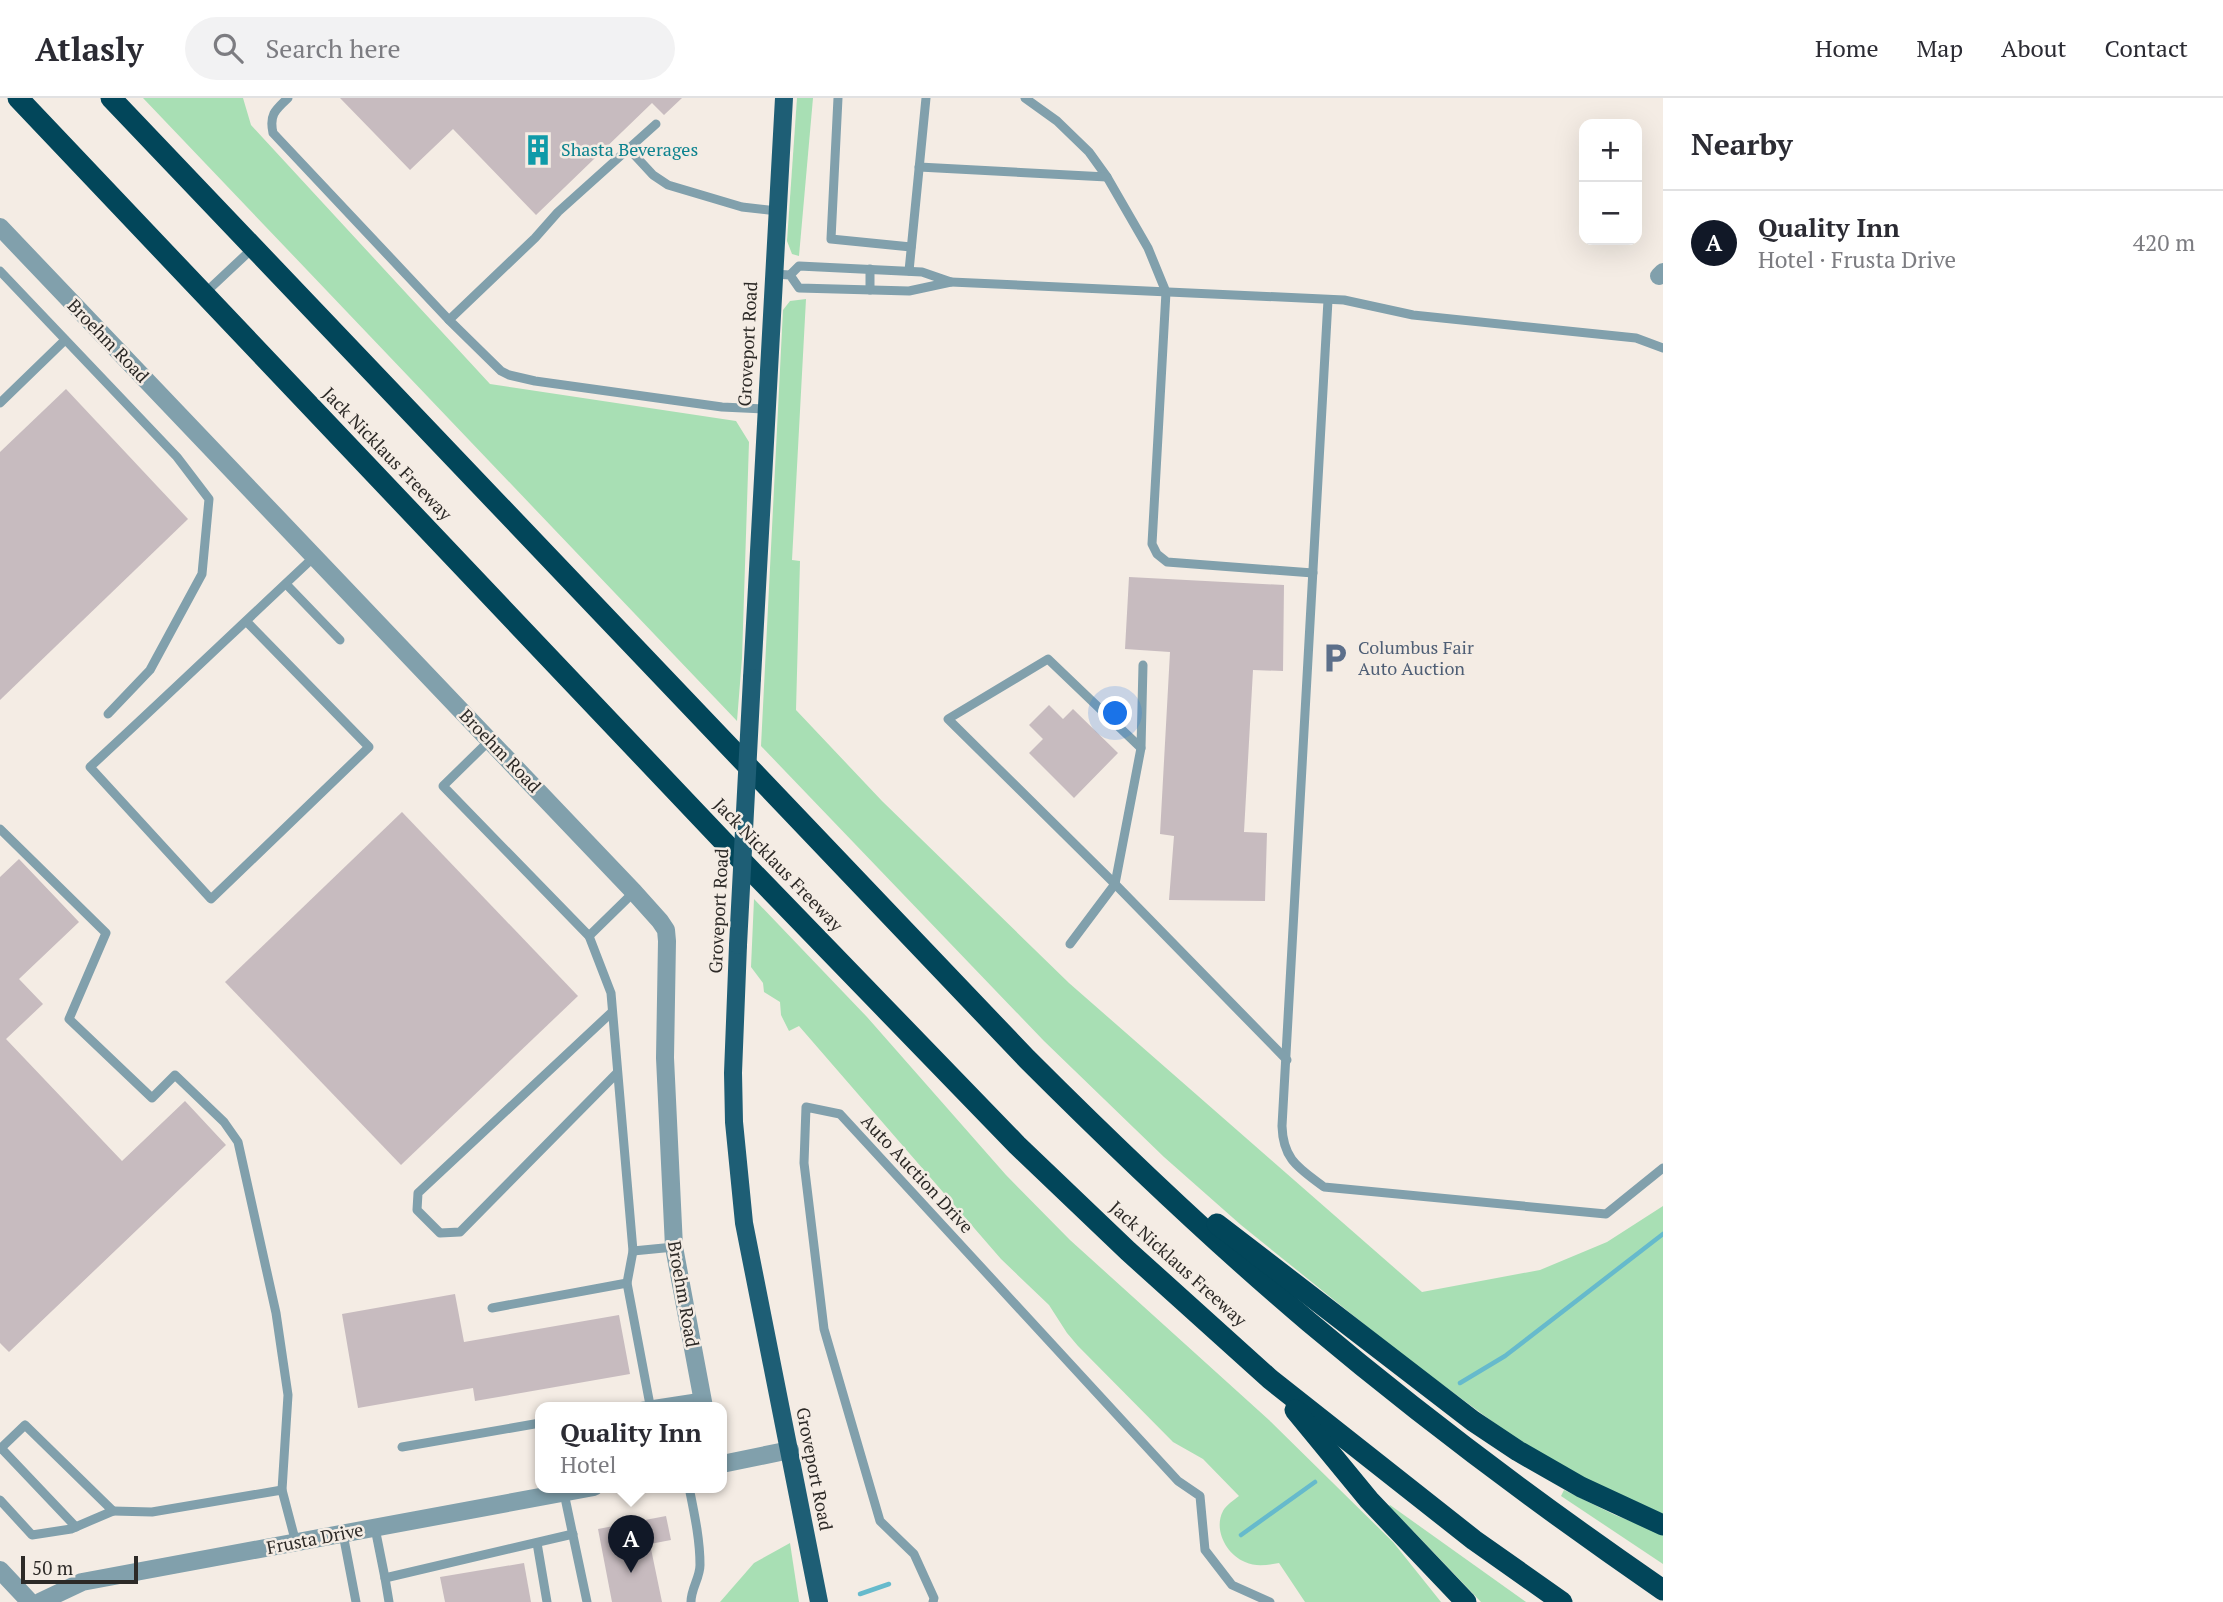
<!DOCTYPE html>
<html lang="en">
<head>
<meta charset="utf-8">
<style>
  :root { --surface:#fff; --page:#f2f2f3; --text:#2b2b33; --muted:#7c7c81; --line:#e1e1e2; --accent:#111827 }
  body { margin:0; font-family:"PT Serif",serif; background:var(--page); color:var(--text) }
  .controls { position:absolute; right:21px; top:21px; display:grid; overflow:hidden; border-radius:14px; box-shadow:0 7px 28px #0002 }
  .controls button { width:63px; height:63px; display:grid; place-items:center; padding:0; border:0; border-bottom:2px solid var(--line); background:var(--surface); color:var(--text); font:35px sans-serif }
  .scale { position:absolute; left:21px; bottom:18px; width:117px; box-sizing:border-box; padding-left:7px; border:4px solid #2d2a27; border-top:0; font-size:19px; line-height:24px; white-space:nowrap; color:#2d2a27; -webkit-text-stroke:5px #f4ece4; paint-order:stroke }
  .you { position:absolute; left:1116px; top:616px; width:24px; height:24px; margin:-18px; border:5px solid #fff; border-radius:50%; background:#1a73e8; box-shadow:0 0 0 10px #1a73e833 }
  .badge { display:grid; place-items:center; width:46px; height:46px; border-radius:50%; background:var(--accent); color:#fff; font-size:23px; font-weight:700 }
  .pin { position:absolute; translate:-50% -58px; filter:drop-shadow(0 2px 4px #0008) }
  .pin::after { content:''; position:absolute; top:37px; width:24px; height:21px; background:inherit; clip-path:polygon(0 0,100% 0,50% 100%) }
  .popup { position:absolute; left:535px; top:1304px; width:192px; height:91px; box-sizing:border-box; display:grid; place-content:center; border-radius:14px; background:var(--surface); filter:drop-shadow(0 2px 5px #0005); font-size:23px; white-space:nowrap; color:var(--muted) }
  .popup b { font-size:26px; color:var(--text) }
  .popup::after { content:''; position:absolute; left:50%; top:100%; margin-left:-14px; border:14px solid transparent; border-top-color:var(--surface) }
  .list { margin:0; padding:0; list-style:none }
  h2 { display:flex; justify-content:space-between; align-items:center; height:91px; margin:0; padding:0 28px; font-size:30px }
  h2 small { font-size:23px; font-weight:400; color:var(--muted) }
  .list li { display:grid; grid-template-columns:46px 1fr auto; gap:21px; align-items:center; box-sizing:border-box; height:105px; padding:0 28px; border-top:2px solid var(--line) }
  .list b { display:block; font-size:26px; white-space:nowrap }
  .list p { margin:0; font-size:23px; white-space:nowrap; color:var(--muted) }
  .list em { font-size:23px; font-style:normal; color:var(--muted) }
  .icon { flex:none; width:38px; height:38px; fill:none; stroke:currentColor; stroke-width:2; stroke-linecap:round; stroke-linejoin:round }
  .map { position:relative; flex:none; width:1663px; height:1504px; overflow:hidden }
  header { display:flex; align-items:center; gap:42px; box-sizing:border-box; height:98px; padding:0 35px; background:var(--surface); border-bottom:2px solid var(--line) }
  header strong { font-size:33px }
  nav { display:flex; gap:38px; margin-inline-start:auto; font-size:24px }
  .search { width:490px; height:63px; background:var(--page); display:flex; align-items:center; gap:18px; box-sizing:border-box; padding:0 24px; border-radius:38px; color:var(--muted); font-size:26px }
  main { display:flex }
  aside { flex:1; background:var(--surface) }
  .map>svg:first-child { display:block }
  .green { fill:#a8dfb4 }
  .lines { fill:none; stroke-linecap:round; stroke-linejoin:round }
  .stream { stroke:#66bacc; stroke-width:4.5 }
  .building { fill:#c7bbbf }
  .service { stroke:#81a0ac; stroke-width:9 }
  .minor { stroke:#81a0ac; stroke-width:18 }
  .tertiary { stroke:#81a0ac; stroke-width:18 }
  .primary { stroke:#1e5e75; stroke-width:18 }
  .motorway { stroke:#02465a; stroke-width:21 }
  .primary-bridge { stroke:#1e5e75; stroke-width:18 }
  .labels { text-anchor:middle; stroke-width:5; stroke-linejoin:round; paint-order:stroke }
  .culture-label { font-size:18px; fill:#0d838f; stroke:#f4ece4; text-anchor:start }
  .street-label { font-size:18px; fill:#2d2a27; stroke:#f4ece4 }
  .service-label { font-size:18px; fill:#4e5e75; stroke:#f4ece4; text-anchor:start }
</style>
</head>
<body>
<header>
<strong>Atlasly</strong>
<div class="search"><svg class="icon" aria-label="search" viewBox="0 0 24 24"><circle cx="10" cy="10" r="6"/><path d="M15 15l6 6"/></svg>Search here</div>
<nav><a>Home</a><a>Map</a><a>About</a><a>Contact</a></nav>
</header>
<main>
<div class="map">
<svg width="1663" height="1504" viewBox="0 0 1663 1504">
  <rect width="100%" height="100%" fill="#f4ece4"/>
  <g class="green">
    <polygon points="143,0 243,0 251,27 490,286 736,323 749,344 742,560 737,623"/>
    <polygon points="797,0 813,0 799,158 792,156 787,143"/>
    <polygon points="806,201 792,462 800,463 796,612 882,703 1069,885 1422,1194 1540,1172 1607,1144 1663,1108 1663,1416 1584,1380 1516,1341 1401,1256 1241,1127 1164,1059 1044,943 761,648 783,212 790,203"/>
    <path d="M754 801 867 919 1006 1077 1070 1142 1269 1322 1393 1444 1441 1504H1305L1279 1465C1267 1467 1256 1469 1245 1464 1227 1457 1213 1432 1223 1413 1226 1407 1234 1402 1239 1398L1203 1361 1173 1344 1078 1248 1067 1235 1049 1207 1001 1161 799 928 789 933 781 917 780 904 764 894 763 885 751 869Z"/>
    <polygon points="1564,1392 1615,1417 1663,1436 1663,1466 1561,1398"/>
    <polygon points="1390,1407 1526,1504 1481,1504 1389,1408"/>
    <polygon points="790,1445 799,1504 720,1504 754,1465"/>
  </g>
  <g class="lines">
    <g class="stream">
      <polyline points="1460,1285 1505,1258 1663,1136"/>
      <polyline points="1241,1437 1315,1384"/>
      <polyline points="860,1496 889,1486"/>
    </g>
  </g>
  <g class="building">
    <polygon points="340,0 682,0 664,17 652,5 536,117 453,31 410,72"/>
    <polygon points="66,291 188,421 0,602 0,354"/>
    <polygon points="1129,479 1284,487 1283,573 1253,572 1244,734 1267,735 1265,803 1169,802 1174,738 1160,736 1170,554 1125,551"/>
    <polygon points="1049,607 1063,621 1073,611 1118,655 1074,700 1029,655 1043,641 1029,627"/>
    <polygon points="402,714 578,898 401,1067 225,884"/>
    <polygon points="19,761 79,824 19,881 43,906 6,941 122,1063 185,1003 226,1047 9,1254 0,1245 0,779"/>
    <polygon points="455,1196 464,1244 619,1217 630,1276 475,1303 473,1290 358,1310 342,1216"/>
    <polygon points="666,1418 671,1442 650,1446 662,1504 612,1504 598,1431"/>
    <polygon points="524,1465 531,1504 445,1504 440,1479"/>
  </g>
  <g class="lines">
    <g class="service">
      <path d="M288 0C275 12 269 17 273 35L449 222"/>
      <polyline points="838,0 831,141 911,149"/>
      <polyline points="1025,0 1057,23 1089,54 1107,79 1148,150 1166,194 1152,446 1157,456 1167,464 1313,475"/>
      <polyline points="656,26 558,114 535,140 449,222 501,273 509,277 535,283 722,309 766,311"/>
      <polyline points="629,51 653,77 668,87 742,109 777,113"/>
      <polyline points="919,69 1107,79"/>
      <polyline points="0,173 177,359 209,401 202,476 150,572 108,616"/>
      <polyline points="909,173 926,0"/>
      <polyline points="773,176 790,177 799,168 922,174 951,184 909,193 799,190 790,177"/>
      <polyline points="951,184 1344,202 1413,217 1636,240 1663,250"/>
      <polyline points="870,192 870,171"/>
      <polyline points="205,195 253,150"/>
      <path d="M1328 202 1282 1028C1283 1062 1299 1070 1324 1089L1606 1116 1663 1070"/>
      <polyline points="0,305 65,242"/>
      <polyline points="286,486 340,542"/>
      <path d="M246 523 369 649 211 801 90 669C165 600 239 529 314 459"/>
      <polyline points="489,643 443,688 589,838 611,895 633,1153 627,1185 650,1307 638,1309"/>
      <polyline points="1141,650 1048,561 948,621 1115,786 1287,962"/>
      <polyline points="0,731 106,835 69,921 152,1000 175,977 224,1024 238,1044 276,1215 288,1297 282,1392 296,1445"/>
      <polyline points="589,838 634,794"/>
      <polyline points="1070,846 1115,786 1141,650 1143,567"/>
      <polyline points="612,914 418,1095 417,1112 440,1135 460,1134 617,975"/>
      <polyline points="633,1153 674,1149"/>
      <polyline points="492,1210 627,1185"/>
      <polyline points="650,1307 702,1299"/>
      <polyline points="402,1349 540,1325"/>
      <polyline points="1,1350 76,1429"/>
      <polyline points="0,1351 25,1327 113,1413 71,1431 32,1437 0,1402"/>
      <path d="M689 1389C694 1414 700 1441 700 1467 700 1480 691 1490 691 1504"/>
      <polyline points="564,1395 587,1504"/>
      <polyline points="113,1413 152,1414 282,1392"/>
      <polyline points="375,1430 385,1480 573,1436"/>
      <polyline points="343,1436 356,1504"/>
      <polyline points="537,1445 547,1504"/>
      <polyline points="385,1480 389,1504"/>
      <polyline points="933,1504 934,1500 914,1456 880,1423 824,1231 804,1065 806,1009 840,1016 1178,1383 1200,1398 1205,1452 1232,1487 1270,1504"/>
    </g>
    <g class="minor">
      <polyline points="0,129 634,794 660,823 666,832 667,843 665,960 674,1149 704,1309"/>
      <polyline points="1659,178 1663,174"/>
      <polyline points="0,1472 30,1504"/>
    </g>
    <g class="tertiary">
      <polyline points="722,1366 790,1352"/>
      <polyline points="40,1504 82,1484 594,1389"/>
    </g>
    <g class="primary">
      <polyline points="752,580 784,0"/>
      <polyline points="738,847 733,975 734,1024 744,1125 819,1504"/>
    </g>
    <g class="motorway">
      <polyline points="18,0 742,763 1017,1047 1128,1153 1270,1281 1474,1442 1562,1504"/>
      <path d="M111 0 1027 961C1118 1052 1211 1141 1309 1224 1422 1319 1541 1408 1663 1492"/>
      <polyline points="1217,1126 1473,1323 1518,1353 1581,1389 1663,1427"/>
      <polyline points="1295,1312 1369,1402 1466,1504"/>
    </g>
    <polyline class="primary-bridge" points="738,847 752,580"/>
  </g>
  <defs>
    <symbol id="building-bare" viewBox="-9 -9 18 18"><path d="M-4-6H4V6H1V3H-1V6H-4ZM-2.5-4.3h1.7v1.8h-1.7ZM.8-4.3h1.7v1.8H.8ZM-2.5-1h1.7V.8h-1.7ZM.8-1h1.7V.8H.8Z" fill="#0f9aa8" stroke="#f4ece4" stroke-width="2.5" paint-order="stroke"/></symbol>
    <symbol id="parking-bare" viewBox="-9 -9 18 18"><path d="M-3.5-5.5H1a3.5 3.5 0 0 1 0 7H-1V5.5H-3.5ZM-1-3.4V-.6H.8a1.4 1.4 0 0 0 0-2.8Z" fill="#5c6f8a" stroke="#f4ece4" stroke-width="2.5" paint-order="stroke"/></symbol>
  </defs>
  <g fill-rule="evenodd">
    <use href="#building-bare" x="516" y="30" width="44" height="44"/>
    <use href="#parking-bare" x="1313" y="538" width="44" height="44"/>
  </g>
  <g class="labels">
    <g class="culture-label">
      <text x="561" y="58">Shasta Beverages</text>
    </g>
    <g class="street-label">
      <text transform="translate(108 243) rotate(46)" y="6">Broehm Road</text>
      <text transform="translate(748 246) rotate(-87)" y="6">Groveport Road</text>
      <text transform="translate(387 356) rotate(46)" y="6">Jack Nicklaus Freeway</text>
      <text transform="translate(500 653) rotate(46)" y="6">Broehm Road</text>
      <text transform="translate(778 767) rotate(46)" y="6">Jack Nicklaus Freeway</text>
      <text transform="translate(719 813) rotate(-87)" y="6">Groveport Road</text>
      <text transform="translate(917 1076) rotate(47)" y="6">Auto Auction Drive</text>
      <text transform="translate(1178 1166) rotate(42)" y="6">Jack Nicklaus Freeway</text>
      <text transform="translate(683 1196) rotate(80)" y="6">Broehm Road</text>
      <text transform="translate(814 1371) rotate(79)" y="6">Groveport Road</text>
      <text transform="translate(315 1441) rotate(-11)" y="6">Frusta Drive</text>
    </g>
    <g class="service-label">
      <text x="1358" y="556">Columbus Fair<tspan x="1358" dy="21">Auto Auction</tspan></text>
    </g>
  </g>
</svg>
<div class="controls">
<button>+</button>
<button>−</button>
</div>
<div class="scale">50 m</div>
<div class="you"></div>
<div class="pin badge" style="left:631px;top:1475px">A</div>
<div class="popup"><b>Quality Inn</b>Hotel</div>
</div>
<aside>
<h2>Nearby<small></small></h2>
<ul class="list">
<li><span class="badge">A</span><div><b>Quality Inn</b><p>Hotel · Frusta Drive</p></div><em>420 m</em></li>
</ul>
</aside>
</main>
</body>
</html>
